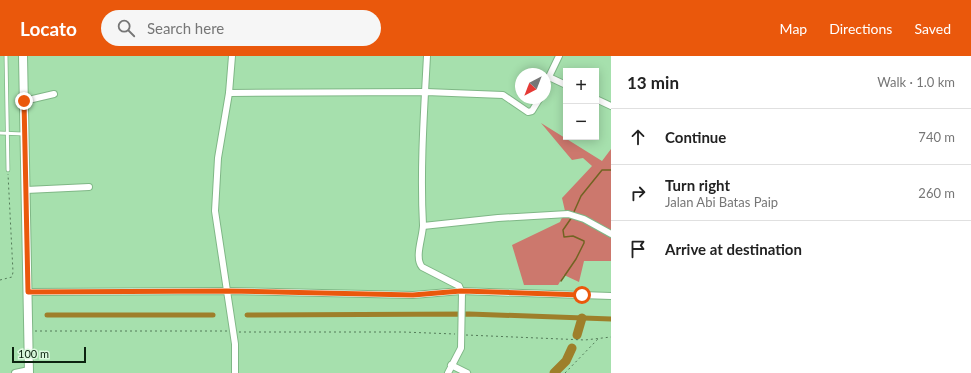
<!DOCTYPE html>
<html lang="en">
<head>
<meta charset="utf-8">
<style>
  :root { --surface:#fff; --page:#f6f6f6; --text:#222; --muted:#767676; --line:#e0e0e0; --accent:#ea580c }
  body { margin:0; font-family:Lato,sans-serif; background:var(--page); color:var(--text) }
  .controls { position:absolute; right:12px; top:12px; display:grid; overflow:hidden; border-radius:0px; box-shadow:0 2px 10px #0003 }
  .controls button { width:36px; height:36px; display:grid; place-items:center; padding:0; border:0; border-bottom:1px solid var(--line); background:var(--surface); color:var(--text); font:20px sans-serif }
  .compass { position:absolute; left:515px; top:12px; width:36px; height:36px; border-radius:50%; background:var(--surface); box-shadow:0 2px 10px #0003; rotate:222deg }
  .scale { position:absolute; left:12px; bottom:10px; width:74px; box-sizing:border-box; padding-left:4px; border:2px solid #0c2310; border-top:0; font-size:11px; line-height:14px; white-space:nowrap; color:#0c2310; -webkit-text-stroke:3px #dcf9df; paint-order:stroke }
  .stop { position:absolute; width:12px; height:12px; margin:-9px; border:3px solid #ea580c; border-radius:50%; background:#fff }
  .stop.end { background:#ea580c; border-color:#fff; box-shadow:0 1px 4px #0008 }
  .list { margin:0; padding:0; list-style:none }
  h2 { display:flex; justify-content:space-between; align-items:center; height:52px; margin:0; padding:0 16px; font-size:17px }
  h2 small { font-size:13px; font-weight:400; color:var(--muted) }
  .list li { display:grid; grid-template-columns:26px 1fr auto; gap:12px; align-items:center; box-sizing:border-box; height:56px; padding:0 16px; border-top:1px solid var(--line) }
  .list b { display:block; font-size:15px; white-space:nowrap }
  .list p { margin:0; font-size:13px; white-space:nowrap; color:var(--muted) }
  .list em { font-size:13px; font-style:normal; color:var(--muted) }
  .icon { flex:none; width:22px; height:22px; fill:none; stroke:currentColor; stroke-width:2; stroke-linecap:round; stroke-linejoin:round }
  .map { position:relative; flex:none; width:611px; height:317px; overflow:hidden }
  header { display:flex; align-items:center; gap:24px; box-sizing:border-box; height:56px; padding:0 20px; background:var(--accent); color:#fff }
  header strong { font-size:19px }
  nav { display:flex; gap:22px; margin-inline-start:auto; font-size:14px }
  .search { width:280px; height:36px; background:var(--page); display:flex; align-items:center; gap:10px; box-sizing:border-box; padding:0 14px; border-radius:22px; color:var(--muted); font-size:15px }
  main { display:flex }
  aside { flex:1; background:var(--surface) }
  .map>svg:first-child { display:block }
  .forest { fill:#cc786d }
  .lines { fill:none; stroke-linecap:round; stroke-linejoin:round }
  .stream { stroke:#726322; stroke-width:1.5 }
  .canal { stroke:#9e7f2a; stroke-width:5 }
  .river { stroke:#9e7f2a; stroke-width:9 }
  .lane-casing { stroke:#7fb786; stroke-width:4.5 }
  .street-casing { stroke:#7fb786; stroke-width:8 }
  .secondary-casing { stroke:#7fb786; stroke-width:10 }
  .path { stroke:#537a58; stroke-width:1; stroke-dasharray:2 3; stroke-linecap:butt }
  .lane { stroke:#fff; stroke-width:3 }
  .street { stroke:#fff; stroke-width:6 }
  .secondary { stroke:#fff; stroke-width:8 }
  .route { stroke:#ea580c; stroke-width:5 }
</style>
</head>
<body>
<header>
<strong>Locato</strong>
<div class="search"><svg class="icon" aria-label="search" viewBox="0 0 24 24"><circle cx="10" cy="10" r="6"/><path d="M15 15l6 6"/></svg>Search here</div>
<nav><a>Map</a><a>Directions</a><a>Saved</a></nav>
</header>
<main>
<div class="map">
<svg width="611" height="317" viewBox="0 0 611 317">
  <rect width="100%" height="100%" fill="#a6e0ad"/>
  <polygon class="forest" points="541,67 602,105 611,93 611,205 584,205 579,226 564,219 558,229 524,229 512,189 560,166 565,155 562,142 592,110 583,102 572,104"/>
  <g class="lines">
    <g class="stream">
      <polyline points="573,158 581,140 602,114 611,114"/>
      <polyline points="561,225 576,203 584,187 584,185 573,180 564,181 563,174 572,161"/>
    </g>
    <g class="canal">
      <polyline points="47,259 213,259"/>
      <polyline points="247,259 469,258 611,263"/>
    </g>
    <g class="river">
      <polyline points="577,279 582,262"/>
      <polyline points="554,317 566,305 572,292"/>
    </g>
    <defs>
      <g id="lane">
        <polyline points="6,0 8,114"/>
        <polyline points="0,77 23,78"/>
      </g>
      <g id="street">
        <polyline points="232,0 229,37 218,102 215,155 235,288 235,317"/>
        <path d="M427 0C424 56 420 113 423 169 423 181 414 201 422 211L459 230 462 237 461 292 448 317"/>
        <polyline points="549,21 566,29"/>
        <polyline points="545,29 559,0"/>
        <polyline points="229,37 426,36 503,39 528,56 532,55 540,42"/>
        <polyline points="596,43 611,50"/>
        <polyline points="24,45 54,38"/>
        <polyline points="26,134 89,131"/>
        <polyline points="423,170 498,162 568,158 584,163 611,178"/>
        <polyline points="28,236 227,235 413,239 461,235 611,240"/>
        <polyline points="451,309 467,317"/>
        <polyline points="15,317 29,314"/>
      </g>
      <polyline id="secondary" points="23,0 29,317"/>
    </defs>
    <use href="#lane" class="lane-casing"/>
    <use href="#street" class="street-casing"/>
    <use href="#secondary" class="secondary-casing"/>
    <g class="path">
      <polyline points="0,224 12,221 13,216 8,118"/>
      <polyline points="35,275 227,275"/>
      <polyline points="239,276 403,276 455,278"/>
      <polyline points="466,279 585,284 611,281"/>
      <polyline points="565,317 598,283"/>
    </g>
    <use href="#lane" class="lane"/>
    <use href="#street" class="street"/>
    <use href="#secondary" class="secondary"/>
  </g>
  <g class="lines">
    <polyline class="route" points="24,45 28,236 227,235 413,239 461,235 582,239"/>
  </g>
</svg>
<div class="controls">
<button>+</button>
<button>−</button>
</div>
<svg class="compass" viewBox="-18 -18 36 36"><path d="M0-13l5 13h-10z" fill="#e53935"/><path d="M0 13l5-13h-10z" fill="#767676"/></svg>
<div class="scale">100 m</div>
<div class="stop" style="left:582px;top:239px"></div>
<div class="stop end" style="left:24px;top:45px"></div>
</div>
<aside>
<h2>13 min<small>Walk · 1.0 km</small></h2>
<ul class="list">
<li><svg class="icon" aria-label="ahead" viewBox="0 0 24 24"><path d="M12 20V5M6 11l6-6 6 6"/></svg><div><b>Continue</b></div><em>740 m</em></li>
<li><svg class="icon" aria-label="right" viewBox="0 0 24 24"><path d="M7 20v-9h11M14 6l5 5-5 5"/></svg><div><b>Turn right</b><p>Jalan Abi Batas Paip</p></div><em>260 m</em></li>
<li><svg class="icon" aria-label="arrive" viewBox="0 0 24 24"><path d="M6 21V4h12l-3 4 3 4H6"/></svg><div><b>Arrive at destination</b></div></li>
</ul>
</aside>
</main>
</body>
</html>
